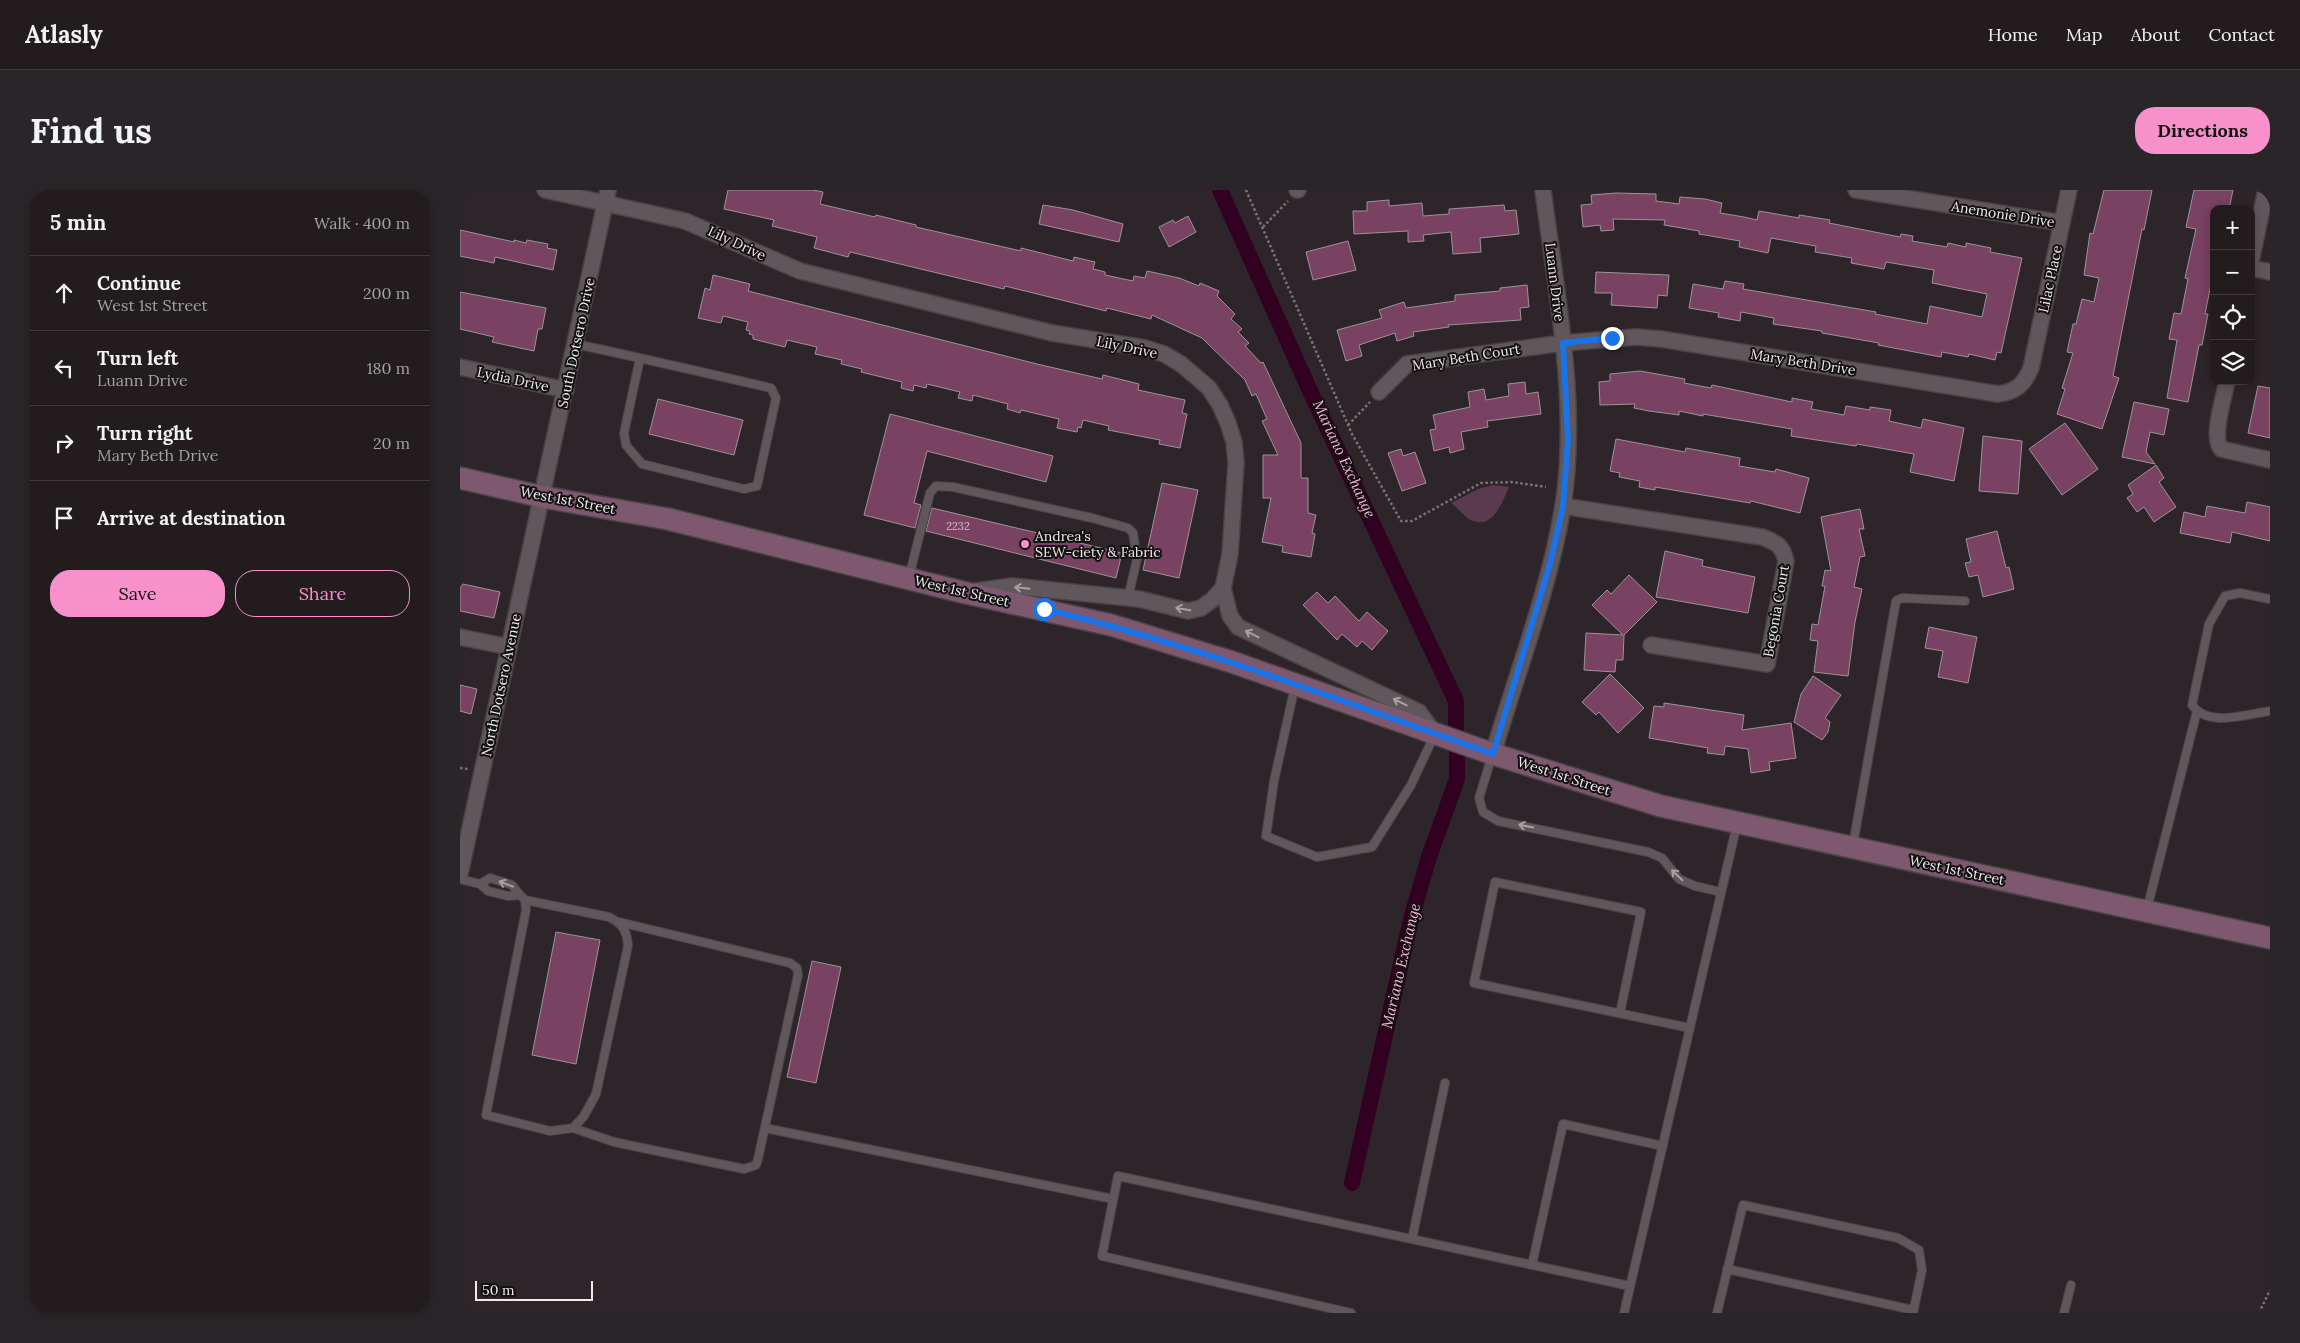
<!DOCTYPE html>
<html lang="en">
<head>
<meta charset="utf-8">
<style>
  :root { --surface:#221c1f; --page:#2a2528; --text:#f1f3f6; --muted:#a2a1a4; --line:#3f3a3d; --accent:#f890cc }
  body { margin:0; font-family:Lora,serif; background:var(--page); color:var(--text) }
  .controls { position:absolute; right:15px; top:15px; display:grid; overflow:hidden; border-radius:10px; box-shadow:0 2px 12px #0003 }
  .controls button { width:45px; height:45px; display:grid; place-items:center; padding:0; border:0; border-bottom:1px solid var(--line); background:var(--surface); color:var(--text); font:25px sans-serif }
  .scale { position:absolute; left:15px; bottom:12px; width:118px; box-sizing:border-box; padding-left:5px; border:2px solid #efeaec; border-top:0; font-size:14px; line-height:18px; white-space:nowrap; color:#efeaec; -webkit-text-stroke:4px #131011; paint-order:stroke }
  .stop { position:absolute; width:15px; height:15px; margin:-11px; border:4px solid #1a73e8; border-radius:50%; background:#fff }
  .stop.end { background:#1a73e8; border-color:#fff; box-shadow:0 1px 5px #0008 }
  .list { margin:0; padding:0; list-style:none }
  h2 { display:flex; justify-content:space-between; align-items:center; height:65px; margin:0; padding:0 20px; font-size:21px }
  h2 small { font-size:16px; font-weight:400; color:var(--muted) }
  .list li { display:grid; grid-template-columns:32px 1fr auto; gap:15px; align-items:center; box-sizing:border-box; height:75px; padding:0 20px; border-top:1px solid var(--line) }
  .list b { display:block; font-size:19px; white-space:nowrap }
  .list p { margin:0; font-size:16px; white-space:nowrap; color:var(--muted) }
  .list em { font-size:16px; font-style:normal; color:var(--muted) }
  .actions { display:flex; gap:10px; padding:15px 20px }
  .actions a { flex:1; padding:11px 0; border:1px solid var(--accent); border-radius:20px; text-align:center; font-size:18px; color:var(--accent) }
  .actions .main { background:var(--accent); color:#111 }
  .icon { flex:none; width:28px; height:28px; fill:none; stroke:currentColor; stroke-width:2; stroke-linecap:round; stroke-linejoin:round }
  .map { position:relative; flex:none; width:1810px; height:1123px; overflow:hidden; border-radius:20px }
  header { display:flex; align-items:center; gap:30px; box-sizing:border-box; height:70px; padding:0 25px; background:var(--surface); border-bottom:1px solid var(--line) }
  header strong { font-size:24px }
  nav { display:flex; gap:28px; margin-inline-start:auto; font-size:18px }
  .intro { display:flex; align-items:center; justify-content:space-between; box-sizing:border-box; height:120px; padding:0 30px }
  h1 { margin:0; font-size:35px }
  .button { padding:12px 22px; border-radius:20px; background:var(--accent); color:#111; font-size:18px; font-weight:700 }
  main { display:flex; gap:30px; padding:0 30px }
  aside { flex:1; background:var(--surface); border-radius:20px; box-shadow:0 2px 12px #0003 }
  .map>svg:first-child { display:block }
  .green { fill:#5c3a4d }
  .lines { fill:none; stroke-linecap:round; stroke-linejoin:round }
  .canal { stroke:#320122; stroke-width:16 }
  .building { fill:#794162; stroke:#9c9498 }
  .lane-casing { stroke:#494346; stroke-width:10 }
  .street-casing { stroke:#494346; stroke-width:18 }
  .secondary-casing { stroke:#494346; stroke-width:24 }
  .path { stroke:#7b7478; stroke-width:2.5; stroke-dasharray:2.5 2.5; stroke-linecap:butt }
  .lane { stroke:#60575c; stroke-width:8 }
  .street { stroke:#60575c; stroke-width:15 }
  .secondary { stroke:#7e586f; stroke-width:21 }
  .oneway { stroke:#a8a0a4 }
  .route { stroke:#1a73e8; stroke-width:6 }
  .poi-dot { fill:#f890cc; stroke:#131011; stroke-width:2 }
  .labels { text-anchor:middle; stroke-width:4; stroke-linejoin:round; paint-order:stroke }
  .number-label { font-size:11px; fill:#d2c0ca }
  .street-label { font-size:14px; fill:#efeaec; stroke:#131011 }
  .poi-label { font-size:14px; fill:#efeaec; stroke:#131011; text-anchor:start }
  .water-label { font-size:15px; font-style:italic; fill:#f9b2d9; stroke:#131011 }
</style>
</head>
<body>
<header>
<strong>Atlasly</strong>
<nav><a>Home</a><a>Map</a><a>About</a><a>Contact</a></nav>
</header>
<div class="intro"><h1>Find us</h1><a class="button">Directions</a></div>
<main>
<aside>
<h2>5 min<small>Walk · 400 m</small></h2>
<ul class="list">
<li><svg class="icon" aria-label="ahead" viewBox="0 0 24 24"><path d="M12 20V5M6 11l6-6 6 6"/></svg><div><b>Continue</b><p>West 1st Street</p></div><em>200 m</em></li>
<li><svg class="icon" aria-label="left" viewBox="0 0 24 24"><path d="M17 20v-9H6M10 6l-5 5 5 5"/></svg><div><b>Turn left</b><p>Luann Drive</p></div><em>180 m</em></li>
<li><svg class="icon" aria-label="right" viewBox="0 0 24 24"><path d="M7 20v-9h11M14 6l5 5-5 5"/></svg><div><b>Turn right</b><p>Mary Beth Drive</p></div><em>20 m</em></li>
<li><svg class="icon" aria-label="arrive" viewBox="0 0 24 24"><path d="M6 21V4h12l-3 4 3 4H6"/></svg><div><b>Arrive at destination</b></div></li>
</ul>
<div class="actions"><a class="main">Save</a><a>Share</a></div>
</aside>
<div class="map">
<svg width="1810" height="1123" viewBox="0 0 1810 1123">
  <rect width="100%" height="100%" fill="#2d2529"/>
  <path class="green" d="M1033 295 1049 297C1042 312 1033 342 1009 329 1003 325 997 317 991 313L1018 299Z"/>
  <g class="lines">
    <g class="canal">
      <polyline points="760,0 850,201 996,511 996,541"/>
      <polyline points="892,993 951,729 969,667 997,589 997,562"/>
    </g>
  </g>
  <g class="building">
    <polygon points="268,0 353,0 363,2 360,14 415,27 416,25 456,35 456,37 561,61 561,58 613,71 614,67 635,72 633,79 645,82 645,85 673,91 674,86 685,88 687,81 719,88 739,96 740,93 759,101 757,106 775,124 771,129 782,139 778,142 789,153 785,156 801,173 803,172 841,253 841,288 848,288 848,323 856,325 852,343 855,344 851,367 822,362 823,356 802,352 811,308 803,308 803,265 818,265 802,231 807,229 796,204 792,206 785,190 742,148 692,125 691,129 647,118 646,121 545,96 544,99 390,62 388,67 354,58 357,47 312,36 314,30 264,19"/>
    <polygon points="1644,0 1692,0 1684,40 1682,39 1653,186 1659,188 1642,239 1597,224 1605,199 1602,198 1613,163 1607,162 1613,134 1616,134 1622,109 1634,112 1639,88 1624,85 1630,43 1633,44"/>
    <polygon points="1734,0 1773,0 1769,19 1754,19 1754,95 1751,94 1745,124 1748,124 1742,155 1739,155 1728,212 1707,208 1717,150 1709,149 1714,123 1721,124 1728,89 1725,88 1736,39 1726,37"/>
    <polygon points="1156,3 1196,4 1196,11 1219,14 1220,7 1245,9 1262,13 1260,23 1284,27 1297,30 1299,21 1339,28 1339,25 1370,30 1369,33 1440,47 1441,44 1453,46 1452,51 1487,57 1488,53 1506,57 1506,53 1531,58 1530,62 1562,68 1541,163 1537,162 1535,170 1509,164 1508,167 1482,162 1481,167 1418,155 1419,153 1362,143 1362,141 1313,134 1314,128 1281,122 1280,131 1258,127 1259,123 1229,118 1233,94 1263,99 1265,91 1284,94 1283,99 1416,122 1415,124 1467,134 1470,116 1522,127 1527,104 1472,93 1474,80 1426,72 1424,79 1391,73 1392,68 1355,62 1356,56 1311,48 1308,63 1279,57 1280,51 1239,44 1239,41 1204,35 1205,30 1153,29 1154,40 1141,41 1140,35 1123,37 1121,15 1132,14 1131,5"/>
    <polygon points="929,10 929,16 962,13 963,26 989,24 989,19 1044,15 1045,21 1056,20 1059,44 1020,48 1021,62 993,64 991,42 963,45 964,51 948,52 948,41 894,44 893,21 907,21 907,12"/>
    <polygon points="583,15 613,20 663,34 659,52 579,34"/>
    <polygon points="728,26 736,42 709,57 699,37 713,30 715,33"/>
    <polygon points="0,40 54,52 54,50 66,53 67,50 88,54 87,58 97,60 93,80 35,67 34,73 0,66"/>
    <polygon points="888,51 896,80 853,90 846,62"/>
    <polygon points="1136,82 1209,85 1207,106 1198,105 1197,118 1151,115 1152,103 1135,103"/>
    <polygon points="253,85 290,94 288,101 577,174 642,189 643,185 679,194 678,200 725,210 722,223 727,224 720,258 699,254 700,250 648,240 649,236 623,230 621,238 618,237 617,242 597,238 599,229 561,220 560,223 547,219 548,214 513,205 512,211 498,208 500,202 467,194 466,198 454,195 453,201 441,198 442,192 401,182 402,179 381,174 382,170 355,164 357,157 327,150 325,157 293,149 293,145 289,144 290,141 286,140 288,132 263,126 261,133 238,128 245,98 250,100"/>
    <polygon points="1067,95 1069,117 1060,118 1061,130 988,135 989,137 953,142 954,146 937,151 935,143 899,155 902,166 886,171 877,140 922,128 919,120 944,112 946,118 995,111 995,105 1040,101 1040,98"/>
    <polygon points="0,102 86,118 82,139 78,139 74,161 32,152 34,147 0,139"/>
    <polygon points="1180,181 1225,189 1224,193 1251,198 1252,195 1332,212 1332,208 1353,212 1351,219 1384,225 1386,216 1410,220 1410,217 1431,220 1429,231 1461,238 1463,229 1504,238 1494,291 1450,282 1454,264 1397,254 1396,256 1331,246 1332,239 1243,224 1243,226 1219,221 1219,225 1189,221 1174,218 1175,214 1140,215 1139,192 1150,191 1150,184"/>
    <polygon points="1065,192 1066,204 1078,202 1081,224 1027,231 1028,237 1001,242 1004,259 990,263 989,257 974,261 970,240 976,239 973,225 1010,217 1008,202 1024,199 1026,210 1049,206 1048,194"/>
    <polygon points="1798,196 1810,198 1810,248 1788,243"/>
    <polygon points="198,209 283,230 274,265 189,244"/>
    <polygon points="1674,212 1709,219 1704,245 1690,242 1686,262 1695,274 1662,267"/>
    <polygon points="430,224 593,266 586,292 467,261 454,313 461,315 455,338 404,325"/>
    <polygon points="1605,233 1638,279 1602,305 1569,259"/>
    <polygon points="1523,246 1562,251 1558,304 1519,301"/>
    <polygon points="1156,249 1225,262 1226,258 1280,268 1279,276 1315,282 1316,279 1349,288 1340,323 1291,311 1290,313 1195,297 1195,300 1179,297 1180,291 1159,287 1160,283 1150,281"/>
    <polygon points="941,259 943,266 955,262 966,293 942,301 928,263"/>
    <polygon points="1696,275 1704,288 1699,292 1716,317 1694,332 1684,317 1677,322 1667,308 1673,304 1668,295"/>
    <polygon points="702,293 738,300 719,388 683,380"/>
    <polygon points="1787,312 1810,317 1810,351 1772,342 1770,353 1720,343 1724,322 1745,327 1747,316 1785,323"/>
    <polygon points="472,318 662,363 656,388 466,341"/>
    <polygon points="1400,319 1404,339 1399,339 1405,366 1400,367 1394,397 1402,399 1395,432 1388,486 1354,482 1358,451 1350,450 1352,434 1358,435 1365,396 1362,396 1365,380 1371,381 1361,327"/>
    <polygon points="1537,341 1546,378 1549,377 1554,399 1523,407 1518,385 1509,387 1505,373 1511,372 1506,349"/>
    <polygon points="1205,361 1243,370 1242,376 1295,387 1288,423 1196,407"/>
    <polygon points="1169,385 1197,412 1164,445 1163,470 1156,470 1155,482 1124,480 1126,443 1163,445 1132,415 1147,400 1151,404"/>
    <polygon points="3,394 40,402 34,428 0,421 0,398"/>
    <polygon points="857,402 868,413 875,406 899,431 907,422 928,441 912,460 902,451 897,457 882,444 877,450 843,415"/>
    <polygon points="1469,437 1517,447 1508,493 1478,487 1483,461 1465,458"/>
    <polygon points="1150,484 1184,518 1158,543 1139,522 1136,525 1122,512"/>
    <polygon points="1353,486 1381,505 1365,528 1370,532 1368,542 1362,550 1334,532 1341,504"/>
    <polygon points="0,495 17,499 11,524 0,521"/>
    <polygon points="1204,513 1284,525 1282,540 1331,533 1336,568 1309,572 1310,580 1291,583 1288,559 1265,556 1264,565 1247,563 1248,558 1189,548 1194,516 1204,517"/>
    <polygon points="96,742 140,750 116,874 72,865"/>
    <polygon points="352,771 381,777 356,893 327,887"/>
  </g>
  <g class="lines">
    <defs>
      <g id="lane">
        <path d="M116 154C181 168 246 183 311 198L316 208 297 296 284 299 182 274 166 255 164 243 180 168"/>
        <polyline points="449,387 470,303 476,296 493,297 632,328 668,338 673,343 677,369 668,408"/>
        <path d="M1810 409 1780 403 1765 406 1749 434 1732 515C1748 538 1787 524 1810 521"/>
        <polyline points="835,496 814,591 806,646 857,667 912,657 951,595 974,546"/>
        <polyline points="1032,566 1019,608 1023,622 1038,631 1188,662 1202,668 1219,689 1235,696 1261,702"/>
        <polyline points="1393,655 1436,411 1442,408 1505,411"/>
        <polyline points="0,689 20,694 28,701 48,706 60,705 52,695 30,688 20,694"/>
        <path d="M60 705 65 710 66 720 26 925 90 941 113 938 124 926 136 904 168 756C167 741 163 734 149 727L65 710"/>
        <polyline points="1687,719 1737,521"/>
        <polyline points="1160,823 1181,722 1035,692 1014,793 1230,838"/>
        <polyline points="113,938 154,952 284,979 296,975 298,969 338,785 337,778 330,773 159,732"/>
        <polyline points="305,938 653,1009"/>
        <polyline points="952,1049 985,893"/>
        <polyline points="1072,1075 1103,934 1203,956"/>
        <polyline points="1267,1079 1453,1120"/>
        <polyline points="891,1123 642,1066 658,986 1170,1096"/>
        <polyline points="1164,1123 1277,634"/>
        <polyline points="1257,1123 1283,1015 1438,1048 1459,1060 1462,1080 1453,1123"/>
        <polyline points="1604,1123 1611,1095"/>
      </g>
      <g id="street">
        <polyline points="85,0 225,31 340,81 592,143 685,158 704,164 721,174 749,198 760,215 768,233 774,252 776,273 770,364 763,398 752,410 741,418 728,421 679,409 552,396 516,401"/>
        <polyline points="837,0 838,0"/>
        <polyline points="1396,0 1602,33"/>
        <polyline points="1791,71 1806,0"/>
        <polyline points="1791,78 1810,82"/>
        <polyline points="0,177 106,200"/>
        <path d="M1767 191C1764 208 1751 246 1761 259L1810 270"/>
        <path d="M919 202 947 174 1103 153 1176 147 1201 149 1538 204C1555 202 1564 195 1571 178L1609 0"/>
        <path d="M1103 316 1302 347C1316 352 1323 356 1326 371L1307 474 1191 455"/>
        <polyline points="763,398 770,426 778,437 959,522 975,544"/>
        <polyline points="0,447 49,457"/>
        <path d="M1033 564C1057 482 1089 401 1103 316 1119 212 1096 103 1083 0"/>
        <polyline points="0,684 148,0"/>
      </g>
      <polyline id="secondary" points="0,288 83,307 208,329 502,402 651,435 772,472 1033,564 1201,616 1810,748"/>
    </defs>
    <use href="#lane" class="lane-casing"/>
    <use href="#street" class="street-casing"/>
    <use href="#secondary" class="secondary-casing"/>
    <g class="path">
      <polyline points="786,0 892,244 941,331 952,331 1021,293 1052,292 1086,297"/>
      <polyline points="803,37 828,11"/>
      <polyline points="888,235 910,212"/>
      <polyline points="0,578 8,579"/>
      <polyline points="1799,1123 1810,1100"/>
    </g>
    <use href="#lane" class="lane"/>
    <use href="#street" class="street"/>
    <use href="#secondary" class="secondary"/>
  </g>
  <defs><path id="oneway-shaft" d="M-6 0H5M1.5-3L5.5 0L1.5 3" fill="none" stroke-width="1.6" stroke-linecap="round" stroke-linejoin="round" transform="scale(1.25)"/></defs>
  <g class="oneway">
    <use href="#oneway-shaft" transform="translate(562 398) rotate(-174)"/>
    <use href="#oneway-shaft" transform="translate(723 419) rotate(-170)"/>
    <use href="#oneway-shaft" transform="translate(792 444) rotate(-153)"/>
    <use href="#oneway-shaft" transform="translate(940 512) rotate(-154)"/>
    <use href="#oneway-shaft" transform="translate(1066 636) rotate(-169)"/>
    <use href="#oneway-shaft" transform="translate(1217 685) rotate(-136)"/>
    <use href="#oneway-shaft" transform="translate(46 694) rotate(-159)"/>
  </g>
  <g class="lines">
    <path class="route" d="M584 419C737 455 884 512 1033 564L1090 374 1103 316 1108 249 1103 153 1152 148"/>
  </g>
  <circle class="poi-dot" cx="565" cy="354" r="5"/>
  <g class="labels">
    <g class="number-label">
      <text x="498" y="340">2232</text>
    </g>
    <g class="street-label">
      <text transform="translate(1543 24) rotate(9)" y="5">Anemonie Drive</text>
      <text transform="translate(277 53) rotate(25)" y="5">Lily Drive</text>
      <text transform="translate(1590 89) rotate(-78)" y="5">Lilac Place</text>
      <text transform="translate(1095 92) rotate(83)" y="5">Luann Drive</text>
      <text transform="translate(116 153) rotate(-78)" y="5">South Dotsero Drive</text>
      <text transform="translate(667 157) rotate(12)" y="5">Lily Drive</text>
      <text transform="translate(1006 167) rotate(-9)" y="5">Mary Beth Court</text>
      <text transform="translate(1343 172) rotate(9)" y="5">Mary Beth Drive</text>
      <text transform="translate(53 189) rotate(12)" y="5">Lydia Drive</text>
      <text transform="translate(108 310) rotate(11)" y="5">West 1st Street</text>
      <text transform="translate(502 401) rotate(13)" y="5">West 1st Street</text>
      <text transform="translate(1316 421) rotate(-80)" y="5">Begonia Court</text>
      <text transform="translate(41 495) rotate(-78)" y="5">North Dotsero Avenue</text>
      <text transform="translate(1104 586) rotate(18)" y="5">West 1st Street</text>
      <text transform="translate(1497 680) rotate(12)" y="5">West 1st Street</text>
    </g>
    <g class="poi-label">
      <text x="575" y="351">Andrea's<tspan x="575" dy="16">SEW-ciety &amp; Fabric</tspan></text>
    </g>
    <g class="water-label">
      <text transform="translate(884 269) rotate(65)" y="5">Mariano Exchange</text>
      <text transform="translate(941 776) rotate(-77)" y="5">Mariano Exchange</text>
    </g>
  </g>
</svg>
<div class="controls">
<button>+</button>
<button>−</button>
<button><svg class="icon" aria-label="locate" viewBox="0 0 24 24"><circle cx="12" cy="12" r="6"/><path d="M12 2v4M12 18v4M2 12h4M18 12h4"/></svg></button>
<button><svg class="icon" aria-label="layers" viewBox="0 0 24 24"><path d="M12 4l9 5-9 5-9-5zM3 14l9 5 9-5"/></svg></button>
</div>
<div class="scale">50 m</div>
<div class="stop" style="left:584px;top:419px"></div>
<div class="stop end" style="left:1152px;top:148px"></div>
</div>
</main>
</body>
</html>
